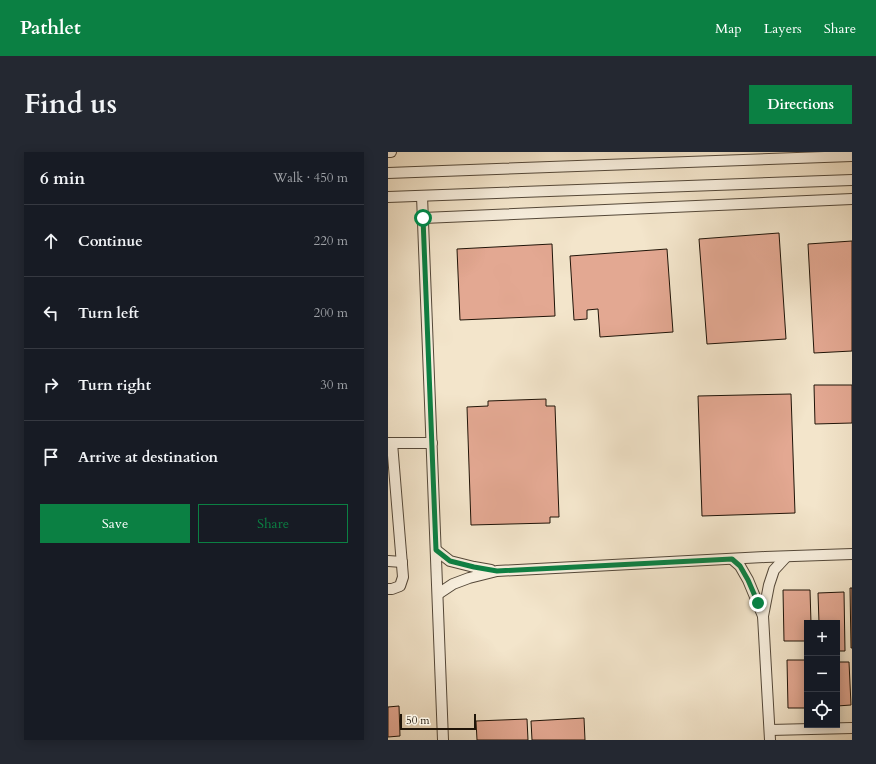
<!DOCTYPE html>
<html lang="en">
<head>
<meta charset="utf-8">
<style>
  :root { --surface:#171b24; --page:#242831; --text:#f1f3f6; --muted:#9ea1a6; --line:#363941; --accent:#0b8043 }
  body { margin:0; font-family:Cardo,serif; background:var(--page); color:var(--text) }
  .controls { position:absolute; right:12px; bottom:12px; display:grid; overflow:hidden; border-radius:0px; box-shadow:0 2px 10px #0003 }
  .controls button { width:36px; height:36px; display:grid; place-items:center; padding:0; border:0; border-bottom:1px solid var(--line); background:var(--surface); color:var(--text); font:20px sans-serif }
  .scale { position:absolute; left:12px; bottom:10px; width:76px; box-sizing:border-box; padding-left:4px; border:2px solid #1f1408; border-top:0; font-size:11px; line-height:14px; white-space:nowrap; color:#1f1408; -webkit-text-stroke:3px #f7eedd; paint-order:stroke }
  .stop { position:absolute; width:12px; height:12px; margin:-9px; border:3px solid #0b8043; border-radius:50%; background:#fff }
  .stop.end { background:#0b8043; border-color:#fff; box-shadow:0 1px 4px #0008 }
  .list { margin:0; padding:0; list-style:none }
  h2 { display:flex; justify-content:space-between; align-items:center; height:52px; margin:0; padding:0 16px; font-size:17px }
  h2 small { font-size:13px; font-weight:400; color:var(--muted) }
  .list li { display:grid; grid-template-columns:26px 1fr auto; gap:12px; align-items:center; box-sizing:border-box; height:72px; padding:0 16px; border-top:1px solid var(--line) }
  .list b { display:block; font-size:15px; white-space:nowrap }
  .list em { font-size:13px; font-style:normal; color:var(--muted) }
  .actions { display:flex; gap:8px; padding:12px 16px }
  .actions a { flex:1; padding:9px 0; border:1px solid var(--accent); border-radius:0px; text-align:center; font-size:14px; color:var(--accent) }
  .actions .main { background:var(--accent); color:#fff }
  .icon { flex:none; width:22px; height:22px; fill:none; stroke:currentColor; stroke-width:2; stroke-linecap:round; stroke-linejoin:round }
  .map { position:relative; flex:none; width:464px; height:588px; overflow:hidden; border-radius:0px }
  header { display:flex; align-items:center; gap:24px; box-sizing:border-box; height:56px; padding:0 20px; background:var(--accent); color:#fff }
  header strong { font-size:19px }
  nav { display:flex; gap:22px; margin-inline-start:auto; font-size:14px }
  .intro { display:flex; align-items:center; justify-content:space-between; box-sizing:border-box; height:96px; padding:0 24px }
  h1 { margin:0; font-size:28px }
  .button { padding:10px 18px; border-radius:0px; background:var(--accent); color:#fff; font-size:14px; font-weight:700 }
  main { display:flex; gap:24px; padding:0 24px }
  aside { flex:1; background:var(--surface); border-radius:0px; box-shadow:0 2px 10px #0003 }
  .map>svg:first-child { display:block }
  .building { fill:#e3a892; stroke:#1f1408 }
  .lines { fill:none; stroke-linecap:round; stroke-linejoin:round }
  .minor-casing { stroke:#544839; stroke-width:12 }
  .minor { stroke:#f7eedd; stroke-width:10 }
  .route { stroke:#0b8043; stroke-width:5 }
</style>
</head>
<body>
<header>
<strong>Pathlet</strong>
<nav><a>Map</a><a>Layers</a><a>Share</a></nav>
</header>
<div class="intro"><h1>Find us</h1><a class="button">Directions</a></div>
<main>
<aside>
<h2>6 min<small>Walk · 450 m</small></h2>
<ul class="list">
<li><svg class="icon" aria-label="ahead" viewBox="0 0 24 24"><path d="M12 20V5M6 11l6-6 6 6"/></svg><div><b>Continue</b></div><em>220 m</em></li>
<li><svg class="icon" aria-label="left" viewBox="0 0 24 24"><path d="M17 20v-9H6M10 6l-5 5 5 5"/></svg><div><b>Turn left</b></div><em>200 m</em></li>
<li><svg class="icon" aria-label="right" viewBox="0 0 24 24"><path d="M7 20v-9h11M14 6l5 5-5 5"/></svg><div><b>Turn right</b></div><em>30 m</em></li>
<li><svg class="icon" aria-label="arrive" viewBox="0 0 24 24"><path d="M6 21V4h12l-3 4 3 4H6"/></svg><div><b>Arrive at destination</b></div></li>
</ul>
<div class="actions"><a class="main">Save</a><a>Share</a></div>
</aside>
<div class="map">
<svg width="464" height="588" viewBox="0 0 464 588">
  <rect width="100%" height="100%" fill="#f3e5cb"/>
  <filter id="stains"><feTurbulence type="fractalNoise" baseFrequency=".005" numOctaves="4"/><feColorMatrix values="0 0 0 0 .2 0 0 0 0 .09 0 0 0 0 .02 0 0 0 .5 -.17"/></filter>
  <radialGradient id="worn" r=".72"><stop offset=".6" stop-color="#630" stop-opacity="0"/><stop offset="1" stop-color="#630" stop-opacity=".3"/></radialGradient>
  <g class="building">
    <polygon points="391,81 398,187 319,192 311,87"/>
    <polygon points="464,89 464,199 426,201 420,92"/>
    <polygon points="164,92 167,164 72,168 69,97"/>
    <polygon points="279,97 285,180 212,185 210,157 199,158 199,167 186,168 182,104"/>
    <polygon points="426,233 464,233 464,271 427,272"/>
    <polygon points="403,242 407,361 314,364 310,244"/>
    <polygon points="158,247 158,254 167,254 171,365 162,365 162,371 83,373 79,255 100,254 100,249"/>
    <polygon points="462,436 464,436 464,496 463,496"/>
    <polygon points="395,438 422,438 423,471 419,471 419,489 396,489"/>
    <polygon points="456,440 457,499 449,499 449,471 431,471 430,441"/>
    <polygon points="399,508 419,508 419,556 400,556"/>
    <polygon points="449,510 461,510 463,553 449,554"/>
    <polygon points="11,554 12,584 0,585 0,555"/>
    <polygon points="196,566 197,588 144,588 143,569"/>
    <polygon points="139,567 140,588 89,588 88,569"/>
  </g>
  <g class="lines">
    <defs>
      <g id="minor">
        <polyline points="0,0 3,0"/>
        <polyline points="0,21 464,4"/>
        <polyline points="34,44 55,588"/>
        <polyline points="0,45 464,28"/>
        <polyline points="35,66 464,47"/>
        <polyline points="0,291 4,291 15,425 12,434 4,437 0,437"/>
        <polyline points="4,291 44,291"/>
        <polyline points="48,398 62,409 86,415 103,418"/>
        <polyline points="344,407 352,414 360,428 375,464 382,588"/>
        <polyline points="0,409 14,410"/>
        <polyline points="50,442 65,432 81,426 109,419 377,405 464,402"/>
        <polyline points="375,464 381,433 386,418 398,405"/>
        <polyline points="382,578 464,576"/>
      </g>
    </defs>
    <use href="#minor" class="minor-casing"/>
    <use href="#minor" class="minor"/>
  </g>
  <g class="lines">
    <polyline class="route" points="35,66 48,398 62,409 86,415 109,419 344,407 352,414 360,428 370,451"/>
  </g>
  <rect width="100%" height="100%" filter="url(#stains)"/>
  <rect width="100%" height="100%" fill="url(#worn)"/>
</svg>
<div class="controls">
<button>+</button>
<button>−</button>
<button><svg class="icon" aria-label="locate" viewBox="0 0 24 24"><circle cx="12" cy="12" r="6"/><path d="M12 2v4M12 18v4M2 12h4M18 12h4"/></svg></button>
</div>
<div class="scale">50 m</div>
<div class="stop" style="left:35px;top:66px"></div>
<div class="stop end" style="left:370px;top:451px"></div>
</div>
</main>
</body>
</html>
